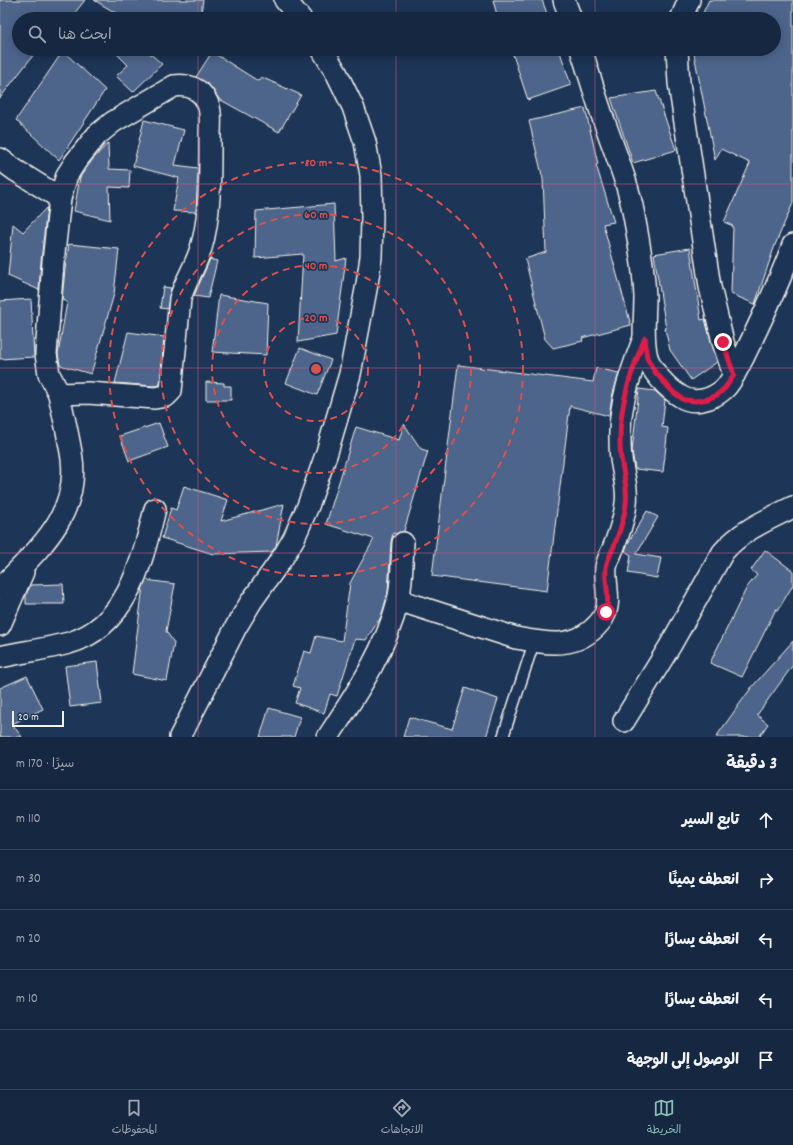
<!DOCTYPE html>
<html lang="ar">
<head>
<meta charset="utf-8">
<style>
  :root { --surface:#162841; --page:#23344c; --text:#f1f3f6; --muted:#9ea6b1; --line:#35445a; --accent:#8bbbb9 }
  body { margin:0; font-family:Dekko,"Playpen Sans Arabic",sans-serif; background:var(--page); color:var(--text); direction:rtl }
  .scale { position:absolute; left:12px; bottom:10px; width:52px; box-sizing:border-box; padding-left:4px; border:2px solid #f4f1e8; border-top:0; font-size:11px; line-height:14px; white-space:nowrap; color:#f4f1e8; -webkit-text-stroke:3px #1d3557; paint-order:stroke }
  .stop { position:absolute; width:12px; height:12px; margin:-9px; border:3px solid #e11d48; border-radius:50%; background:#fff }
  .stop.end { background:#e11d48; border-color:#fff; box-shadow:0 1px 4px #0008 }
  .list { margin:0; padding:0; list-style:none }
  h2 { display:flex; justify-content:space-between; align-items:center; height:52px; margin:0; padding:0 16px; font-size:17px }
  h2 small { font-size:13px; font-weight:400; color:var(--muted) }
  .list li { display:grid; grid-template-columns:26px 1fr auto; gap:12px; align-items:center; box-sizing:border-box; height:60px; padding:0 16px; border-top:1px solid var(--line) }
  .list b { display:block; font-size:15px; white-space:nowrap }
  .list em { font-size:13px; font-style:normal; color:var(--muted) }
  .icon { flex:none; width:22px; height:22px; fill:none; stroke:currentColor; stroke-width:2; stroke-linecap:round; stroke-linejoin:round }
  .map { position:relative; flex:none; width:793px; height:737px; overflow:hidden; direction:ltr }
  .search { position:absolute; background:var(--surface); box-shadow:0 2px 10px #0003; left:12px; right:12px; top:12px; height:44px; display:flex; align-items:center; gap:10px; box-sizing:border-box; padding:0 14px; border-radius:22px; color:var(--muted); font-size:15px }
  .sheet { height:352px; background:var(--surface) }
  nav { display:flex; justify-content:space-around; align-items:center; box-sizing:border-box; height:56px; border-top:1px solid var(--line); background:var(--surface); font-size:11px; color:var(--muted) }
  nav a { display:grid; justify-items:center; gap:2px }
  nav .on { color:var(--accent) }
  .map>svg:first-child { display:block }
  .building { fill:#4d658b; stroke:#f4f1e8 }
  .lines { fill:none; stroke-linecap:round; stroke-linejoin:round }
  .lane-casing { stroke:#f4f1e8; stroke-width:13 }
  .street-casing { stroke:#f4f1e8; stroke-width:24 }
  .lane { stroke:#1d3557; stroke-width:10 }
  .street { stroke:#1d3557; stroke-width:21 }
  .route { stroke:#e11d48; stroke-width:5 }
  .grid { fill:none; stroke:#d15985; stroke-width:1; stroke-opacity:0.55 }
  .ring { fill:none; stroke:#dc504e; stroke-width:2; stroke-dasharray:7 5 }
  .centre { fill:#dc504e; stroke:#1d3557; stroke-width:2 }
  .ring-label { font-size:12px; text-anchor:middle; font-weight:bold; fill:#dc504e; stroke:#1d3557; stroke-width:3.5; stroke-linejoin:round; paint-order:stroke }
</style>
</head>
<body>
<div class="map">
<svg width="793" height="737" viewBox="0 0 793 737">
  <rect width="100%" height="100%" fill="#1d3557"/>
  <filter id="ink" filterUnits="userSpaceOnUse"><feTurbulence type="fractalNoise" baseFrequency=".025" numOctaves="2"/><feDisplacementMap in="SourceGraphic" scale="8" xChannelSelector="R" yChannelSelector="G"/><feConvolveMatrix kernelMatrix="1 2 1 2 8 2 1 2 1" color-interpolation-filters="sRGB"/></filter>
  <g filter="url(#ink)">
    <g class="building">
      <polygon points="0,0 85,0 70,19 19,19 19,49 38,49 0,98"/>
      <polygon points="94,0 203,0 200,19 126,19"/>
      <polygon points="493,0 542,0 549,19 498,19"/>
      <polygon points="709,0 793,0 793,203 775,245 755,304 731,294 733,226 724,222 750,163 721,149 715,160 693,49 774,49 774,19 700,19"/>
      <polygon points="112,49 145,49 162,64 133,92 116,76 128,65"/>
      <polygon points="511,49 559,49 571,85 528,100"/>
      <polygon points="63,51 105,90 59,160 16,120"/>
      <polygon points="212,52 258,81 261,77 301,95 279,132 219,99 209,85 196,77"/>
      <polygon points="656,91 676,150 633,163 611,98"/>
      <polygon points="585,108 598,164 596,165 614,222 603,224 631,325 582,338 583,341 553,348 545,339 525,259 546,252 543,179 529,121"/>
      <polygon points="144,120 184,130 175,165 198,168 196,212 173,211 179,178 133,166"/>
      <polygon points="108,143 109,169 130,170 129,188 109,187 110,220 74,211 80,177 93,159"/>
      <polygon points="334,204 336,261 346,258 336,335 298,342 303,254 255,258 256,211"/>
      <polygon points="47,207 41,261 39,290 8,276 13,224 23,232"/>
      <polygon points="69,244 119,249 114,294 91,374 60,365 58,354 67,302 62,300 65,269"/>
      <polygon points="690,248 701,320 705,319 717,362 691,380 670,350 665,329 666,329 654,254"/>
      <polygon points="210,259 217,261 208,298 194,296"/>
      <polygon points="163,287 171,288 167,309 160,308"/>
      <polygon points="219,295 268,303 266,355 212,352"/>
      <polygon points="31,299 34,357 0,359 0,301"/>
      <polygon points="128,332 164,337 160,385 154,386 115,383"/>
      <polygon points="300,348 331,360 317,395 286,383"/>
      <polygon points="458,365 593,382 596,368 619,373 612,397 609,416 570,406 547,591 432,576"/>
      <polygon points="206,382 224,383 224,386 231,386 231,400 206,400"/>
      <polygon points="639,389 655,391 665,400 662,427 668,428 663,472 635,469 632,451"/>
      <polygon points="159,423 168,447 129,461 120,436"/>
      <polygon points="404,424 421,449 428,451 404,531 396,534 393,533 391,542 388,593 381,617 366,640 355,639 337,696 330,694 324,713 295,703 300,688 293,686 304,651 311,653 316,636 342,641 350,583 374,539 326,524 356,427 399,440"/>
      <polygon points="184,486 228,500 221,521 284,504 276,546 272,552 213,554 162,538 171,508 176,510"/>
      <polygon points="647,511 658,517 636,554 661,558 657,578 628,573 631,555 625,551 628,543"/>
      <polygon points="765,550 793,571 793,585 778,610 776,609 742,677 710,663 747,587 757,575 751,570"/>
      <polygon points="146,580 175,584 166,631 174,643 167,681 132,674 143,586"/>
      <polygon points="63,584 64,604 26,604 26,594 31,585"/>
      <polygon points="793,641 793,665 757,715 768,724 759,737 716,737 751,688"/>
      <polygon points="97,662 102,703 70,707 65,666"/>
      <polygon points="27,676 43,709 12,724 22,737 0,737 0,688"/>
      <polygon points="465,688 498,699 486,737 403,737 409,717 452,729"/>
      <polygon points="269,708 300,717 294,737 260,737"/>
    </g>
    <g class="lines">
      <defs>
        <polyline id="lane" points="503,737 534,642"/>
        <g id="street">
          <polyline points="285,0 301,19"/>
          <polyline points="564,0 571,19"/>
          <polyline points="681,19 689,0"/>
          <path d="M581 49C590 77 598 105 608 132 618 160 629 187 634 216 639 242 644 270 645 297 645 316 642 339 647 357 652 372 667 388 680 396 693 405 712 400 724 389 733 381 738 366 744 356 762 319 779 283 793 245"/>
          <polyline points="677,49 679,83 710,287 723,342 734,375"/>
          <polyline points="0,159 15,170 60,198"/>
          <path d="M0 589C36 551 79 517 72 459 69 437 63 415 59 394L88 393 155 398 166 396 171 391 180 299C185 281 196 266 201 248 211 216 210 169 210 135 210 125 212 111 207 102 201 89 188 84 174 86L113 122 97 135 76 161 67 175 60 198 53 262 46 354 49 374 59 394"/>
          <path d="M398 600 516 638C548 644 577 650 600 622 614 605 604 586 606 567 608 558 613 550 616 541 620 530 625 516 626 503 628 490 624 478 622 465 620 456 620 446 620 437 619 403 632 369 644 338"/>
          <polyline points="0,625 23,572"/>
          <path d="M0 657C23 652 46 649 69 643 128 626 142 561 155 509"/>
          <path d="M624 721 670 646 723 552C742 530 767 520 793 507"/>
          <polyline points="180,737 236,627 251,602 283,557 294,538 308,506 327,452 350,374 367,284 371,257 372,217 371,175 365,142 353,107 337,74 322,49"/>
          <path d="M328 737C356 694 385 652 398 601 402 586 402 560 403 543"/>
        </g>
      </defs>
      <use href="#lane" class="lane-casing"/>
      <use href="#street" class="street-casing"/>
      <use href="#lane" class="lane"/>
      <use href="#street" class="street"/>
    </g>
  </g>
  <g class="lines" filter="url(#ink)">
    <path class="route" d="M606 612C611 596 604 583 606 567 608 558 613 550 616 541 620 530 625 516 626 503 628 490 624 478 622 464 620 456 620 446 620 437 620 403 632 369 645 338L647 358 655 372 673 392 684 400 696 401 708 399 717 395 725 388 734 375 723 342"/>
  </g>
  <path class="grid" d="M198 0V19M396 0V19M595 0V19M198 49V737M396 49V737M595 49V737M0 184H793M0 368H793M0 553H793"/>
  <g class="ring">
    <circle cx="316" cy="369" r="52"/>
    <circle cx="316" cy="369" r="104"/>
    <circle cx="316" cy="369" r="155"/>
    <circle cx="316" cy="369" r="207"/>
  </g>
  <circle cx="316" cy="369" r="6" class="centre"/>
  <g class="ring-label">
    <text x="316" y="166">80 m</text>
    <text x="316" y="218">60 m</text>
    <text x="316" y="269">40 m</text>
    <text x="316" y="321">20 m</text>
  </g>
</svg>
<div class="scale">20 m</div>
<div class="stop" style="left:606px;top:612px"></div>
<div class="stop end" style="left:723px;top:342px"></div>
<div class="search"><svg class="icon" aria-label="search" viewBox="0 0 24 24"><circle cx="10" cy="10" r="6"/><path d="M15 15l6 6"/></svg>ابحث هنا</div>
</div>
<section class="sheet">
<h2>3 دقيقة<small>سيرًا · 170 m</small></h2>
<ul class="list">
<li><svg class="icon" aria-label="ahead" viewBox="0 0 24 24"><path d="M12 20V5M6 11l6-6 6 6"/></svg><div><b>تابع السير</b></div><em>110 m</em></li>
<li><svg class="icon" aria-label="right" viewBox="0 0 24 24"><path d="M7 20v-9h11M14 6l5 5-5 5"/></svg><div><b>انعطف يمينًا</b></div><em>30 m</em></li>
<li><svg class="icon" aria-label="left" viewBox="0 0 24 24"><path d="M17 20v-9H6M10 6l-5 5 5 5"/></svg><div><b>انعطف يسارًا</b></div><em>20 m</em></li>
<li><svg class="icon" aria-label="left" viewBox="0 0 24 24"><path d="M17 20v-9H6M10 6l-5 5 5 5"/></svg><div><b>انعطف يسارًا</b></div><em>10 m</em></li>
<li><svg class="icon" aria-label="arrive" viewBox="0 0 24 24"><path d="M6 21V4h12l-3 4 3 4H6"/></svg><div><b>الوصول إلى الوجهة</b></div></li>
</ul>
</section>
<nav>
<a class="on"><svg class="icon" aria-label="map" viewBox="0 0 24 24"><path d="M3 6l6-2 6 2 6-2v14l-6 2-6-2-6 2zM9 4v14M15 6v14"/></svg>الخريطة</a>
<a><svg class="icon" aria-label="directions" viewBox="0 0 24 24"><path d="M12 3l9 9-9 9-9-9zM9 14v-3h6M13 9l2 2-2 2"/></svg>الاتجاهات</a>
<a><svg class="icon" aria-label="saved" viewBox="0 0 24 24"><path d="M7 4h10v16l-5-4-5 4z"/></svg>المحفوظات</a>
</nav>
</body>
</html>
